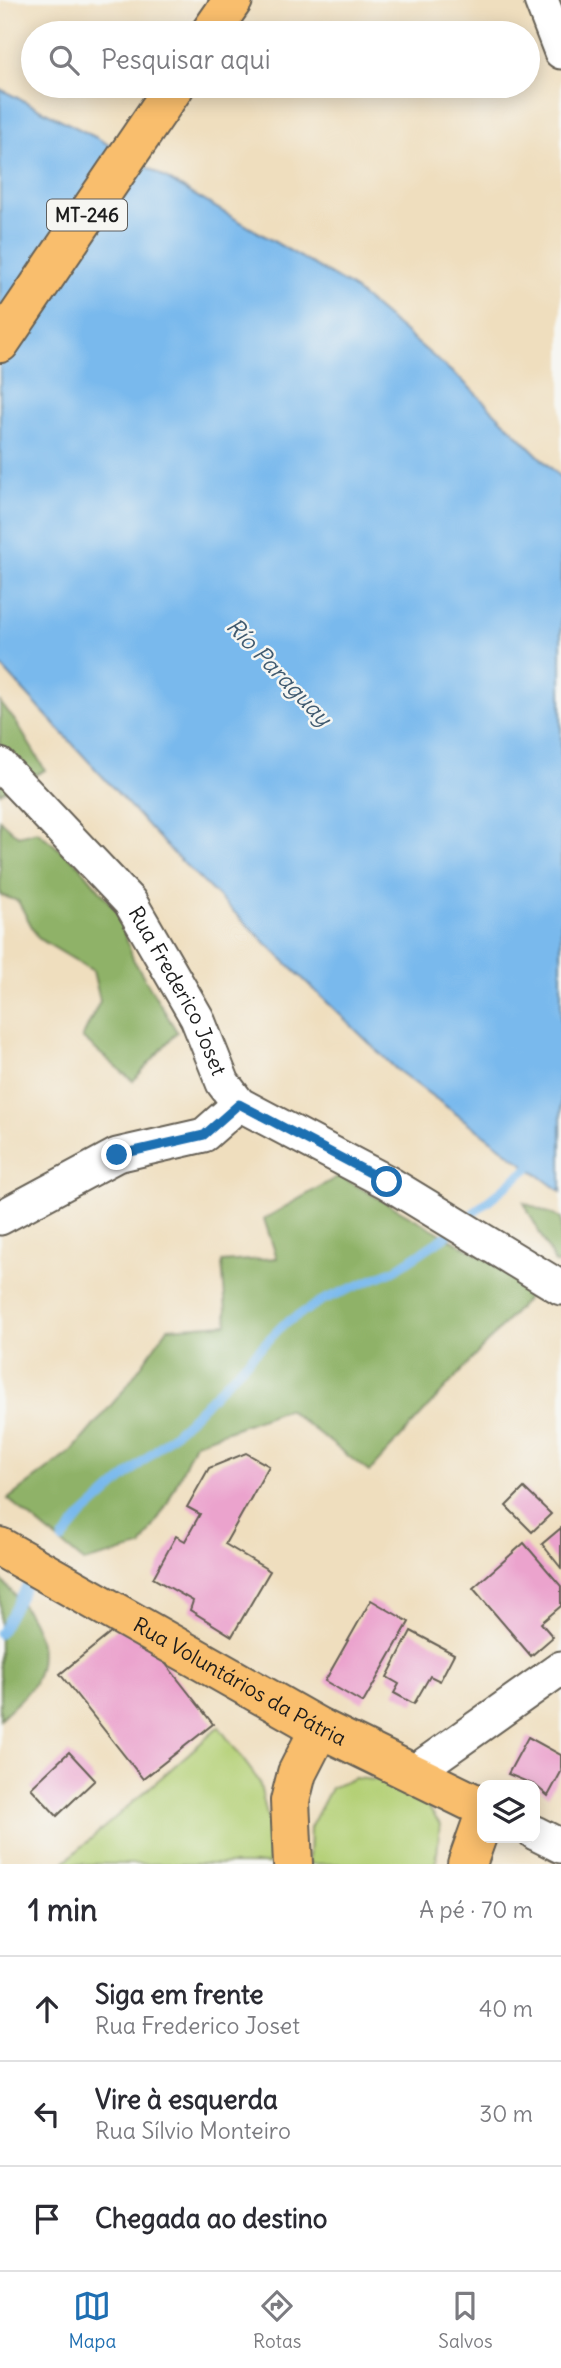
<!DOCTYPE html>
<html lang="pt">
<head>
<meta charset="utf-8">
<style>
  :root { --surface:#fff; --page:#f7f7f7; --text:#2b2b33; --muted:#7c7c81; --line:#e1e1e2; --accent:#1f6fb2 }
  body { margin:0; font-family:Delius,sans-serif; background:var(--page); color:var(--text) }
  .controls { position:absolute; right:21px; bottom:21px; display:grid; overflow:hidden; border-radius:14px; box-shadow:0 4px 18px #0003 }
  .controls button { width:63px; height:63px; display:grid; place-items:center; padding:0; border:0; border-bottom:2px solid var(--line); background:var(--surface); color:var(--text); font:35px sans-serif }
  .stop { position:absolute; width:21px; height:21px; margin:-16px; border:5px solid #1f6fb2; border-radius:50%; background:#fff }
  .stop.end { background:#1f6fb2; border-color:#fff; box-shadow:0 2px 7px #0008 }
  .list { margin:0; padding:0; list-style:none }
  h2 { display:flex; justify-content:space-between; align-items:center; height:91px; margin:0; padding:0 28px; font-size:30px }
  h2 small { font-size:23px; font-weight:400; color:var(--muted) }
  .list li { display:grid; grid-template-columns:46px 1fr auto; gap:21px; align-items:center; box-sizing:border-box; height:105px; padding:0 28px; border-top:2px solid var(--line) }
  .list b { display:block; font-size:26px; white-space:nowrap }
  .list p { margin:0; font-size:23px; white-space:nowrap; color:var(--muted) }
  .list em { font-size:23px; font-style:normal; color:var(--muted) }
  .icon { flex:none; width:38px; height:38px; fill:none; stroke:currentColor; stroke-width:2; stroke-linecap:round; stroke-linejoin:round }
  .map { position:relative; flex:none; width:561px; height:1864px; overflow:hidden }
  .search { position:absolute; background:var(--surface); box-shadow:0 4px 18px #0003; left:21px; right:21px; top:21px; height:77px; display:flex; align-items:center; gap:18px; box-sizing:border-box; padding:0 24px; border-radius:38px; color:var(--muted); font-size:26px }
  .sheet { height:406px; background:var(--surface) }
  nav { display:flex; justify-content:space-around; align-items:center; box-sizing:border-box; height:98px; border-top:2px solid var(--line); background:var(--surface); font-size:19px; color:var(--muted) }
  nav a { display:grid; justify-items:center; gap:4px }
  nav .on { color:var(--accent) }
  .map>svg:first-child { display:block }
  .green { fill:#b4d076; stroke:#687649; stroke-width:2 }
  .forest { fill:#8fb267; stroke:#566742; stroke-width:2 }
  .water { fill:#79b9ed; stroke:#4a6a84; stroke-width:2 }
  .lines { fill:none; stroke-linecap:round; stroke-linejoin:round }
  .stream { stroke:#79b9ed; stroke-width:9 }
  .building { fill:#eba3cd }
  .minor-casing { stroke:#666055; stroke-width:37 }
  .major-casing { stroke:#666055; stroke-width:42 }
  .minor { stroke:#fff; stroke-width:33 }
  .major { stroke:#f9be6d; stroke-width:38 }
  .route { stroke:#1f6fb2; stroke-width:9 }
  .labels { text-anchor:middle; stroke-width:5; stroke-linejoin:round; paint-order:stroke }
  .shield { fill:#f6f6f2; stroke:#5d5d5c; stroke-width:2 }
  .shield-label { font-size:19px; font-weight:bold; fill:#1c1c1c }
  .street-label { font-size:21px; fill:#1c1c1c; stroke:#f6f6f2 }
  .water-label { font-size:23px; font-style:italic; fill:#415b70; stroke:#f6f6f2 }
</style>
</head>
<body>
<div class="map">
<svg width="561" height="1864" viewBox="0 0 561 1864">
  <rect width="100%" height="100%" fill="#f6f6f2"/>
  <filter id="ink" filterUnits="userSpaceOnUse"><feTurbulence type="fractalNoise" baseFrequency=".0143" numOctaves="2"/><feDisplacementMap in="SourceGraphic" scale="14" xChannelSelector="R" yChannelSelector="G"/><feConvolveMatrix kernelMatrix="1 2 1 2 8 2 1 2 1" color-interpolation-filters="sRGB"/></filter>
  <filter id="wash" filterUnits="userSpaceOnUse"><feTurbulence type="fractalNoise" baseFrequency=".00686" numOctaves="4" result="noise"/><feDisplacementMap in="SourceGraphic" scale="28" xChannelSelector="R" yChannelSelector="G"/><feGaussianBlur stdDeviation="1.57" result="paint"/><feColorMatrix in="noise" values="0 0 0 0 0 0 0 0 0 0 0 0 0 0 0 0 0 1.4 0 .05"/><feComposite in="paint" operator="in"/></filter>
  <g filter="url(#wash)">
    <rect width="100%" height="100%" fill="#efdebe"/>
    <g class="green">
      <polygon points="219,1727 259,1781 271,1833 269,1864 62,1864"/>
      <polygon points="354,1778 388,1781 422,1798 440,1824 436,1864 309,1864 310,1828 331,1788"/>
    </g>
    <g class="forest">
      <polygon points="0,702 16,722 45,770 0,793"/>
      <polygon points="0,820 18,836 37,831 79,865 117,911 133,959 177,1032 133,1081 82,1038 100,1001 93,971 38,938 18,901 0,895"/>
      <polygon points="339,1176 537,1288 369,1472 287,1409 195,1443 167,1504 141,1547 84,1562 8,1499 73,1450 124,1390 168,1328 227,1324 222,1262 277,1258 264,1219"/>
      <polygon points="524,1203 561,1218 561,1265 555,1263"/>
      <path d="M0 1578C27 1609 54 1641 34 1683 27 1696 10 1708 0 1719Z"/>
    </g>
    <polygon class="water" points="0,89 97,138 350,286 466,384 561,478 561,1192 396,1069 170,850 0,665"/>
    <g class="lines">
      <g class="stream">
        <polyline points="473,1213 537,1161"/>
        <polyline points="62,1540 82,1516 189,1420 284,1324 323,1300 395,1270 449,1234"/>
        <polyline points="0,1634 28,1583"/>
      </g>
    </g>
    <g id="blocks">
      <g class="building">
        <polygon points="246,1453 269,1466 225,1544 270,1571 232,1636 190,1610 193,1601 153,1578 176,1536 185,1541 200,1514 187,1507 209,1468"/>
        <polygon points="524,1488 551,1514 532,1532 506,1506"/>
        <polygon points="561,1528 561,1568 542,1544"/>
        <polygon points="524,1543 561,1586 561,1606 541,1623 553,1637 531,1656 473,1588"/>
        <polygon points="371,1600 409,1622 363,1703 325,1681"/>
        <polygon points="122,1624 154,1649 213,1724 143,1779 60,1674"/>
        <polygon points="411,1631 454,1654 440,1681 430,1676 414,1704 394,1693 399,1684 387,1677"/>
        <polygon points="528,1737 561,1755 561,1772 548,1796 535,1785 508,1774"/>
        <polygon points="69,1752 95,1780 57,1816 31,1788"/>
      </g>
    </g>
  </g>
  <g filter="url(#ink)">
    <use href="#blocks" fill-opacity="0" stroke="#666055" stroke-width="2"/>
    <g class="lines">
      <defs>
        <g id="minor">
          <polyline points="541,0 561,52"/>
          <path id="s1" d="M0 765 130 902 197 1018 223 1083 239 1104 387 1182 561 1288"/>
          <polyline points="0,1218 117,1155 204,1135 239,1104"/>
          <polyline points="413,1773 561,1668"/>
          <polyline points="535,1833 561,1846"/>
        </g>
        <g id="major">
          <polyline points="210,33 233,0"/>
          <polyline points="0,343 175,86"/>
          <path id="s2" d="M0 1547 320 1728 482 1807"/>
          <polyline points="293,1864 290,1801 297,1773 320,1728"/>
          <polyline points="467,1864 482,1822"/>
        </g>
      </defs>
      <use href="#minor" class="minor-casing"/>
      <use href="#major" class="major-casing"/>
      <use href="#minor" class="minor"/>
      <use href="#major" class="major"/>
    </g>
  </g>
  <g class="lines" filter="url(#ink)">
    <polyline class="route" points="117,1155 204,1135 239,1104 387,1182"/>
  </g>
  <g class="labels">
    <rect class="shield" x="47" y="199.5" width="80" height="31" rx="5"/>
    <g class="shield-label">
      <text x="87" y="222">MT-246</text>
    </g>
    <g class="street-label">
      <text dy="7" stroke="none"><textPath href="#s1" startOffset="290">Rua Frederico Joset</textPath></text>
      <text dy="7" stroke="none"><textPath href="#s2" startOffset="275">Rua Voluntários da Pátria</textPath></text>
    </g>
    <g class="water-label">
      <text transform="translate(279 672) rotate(46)" y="8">Río Paraguay</text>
    </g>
  </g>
</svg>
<div class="controls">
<button><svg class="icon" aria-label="layers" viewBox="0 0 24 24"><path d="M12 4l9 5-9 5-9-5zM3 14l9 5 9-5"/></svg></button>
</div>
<div class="stop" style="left:387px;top:1182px"></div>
<div class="stop end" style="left:117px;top:1155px"></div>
<div class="search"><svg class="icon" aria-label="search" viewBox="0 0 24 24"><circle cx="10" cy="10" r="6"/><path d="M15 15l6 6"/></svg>Pesquisar aqui</div>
</div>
<section class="sheet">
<h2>1 min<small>A pé · 70 m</small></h2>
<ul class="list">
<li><svg class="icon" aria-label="ahead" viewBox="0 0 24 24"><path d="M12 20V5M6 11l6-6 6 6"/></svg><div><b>Siga em frente</b><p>Rua Frederico Joset</p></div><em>40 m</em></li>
<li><svg class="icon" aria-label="left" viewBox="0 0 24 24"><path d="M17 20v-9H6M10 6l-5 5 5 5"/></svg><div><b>Vire à esquerda</b><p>Rua Sílvio Monteiro</p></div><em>30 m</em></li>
<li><svg class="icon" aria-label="arrive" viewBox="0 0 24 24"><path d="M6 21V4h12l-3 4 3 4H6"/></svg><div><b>Chegada ao destino</b></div></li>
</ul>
</section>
<nav>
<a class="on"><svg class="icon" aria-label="map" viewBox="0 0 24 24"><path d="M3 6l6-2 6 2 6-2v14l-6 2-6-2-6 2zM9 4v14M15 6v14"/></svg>Mapa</a>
<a><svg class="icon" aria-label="directions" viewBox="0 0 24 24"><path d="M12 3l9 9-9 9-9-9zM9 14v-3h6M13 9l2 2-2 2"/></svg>Rotas</a>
<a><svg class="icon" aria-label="saved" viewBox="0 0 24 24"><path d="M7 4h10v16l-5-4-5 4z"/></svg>Salvos</a>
</nav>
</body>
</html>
